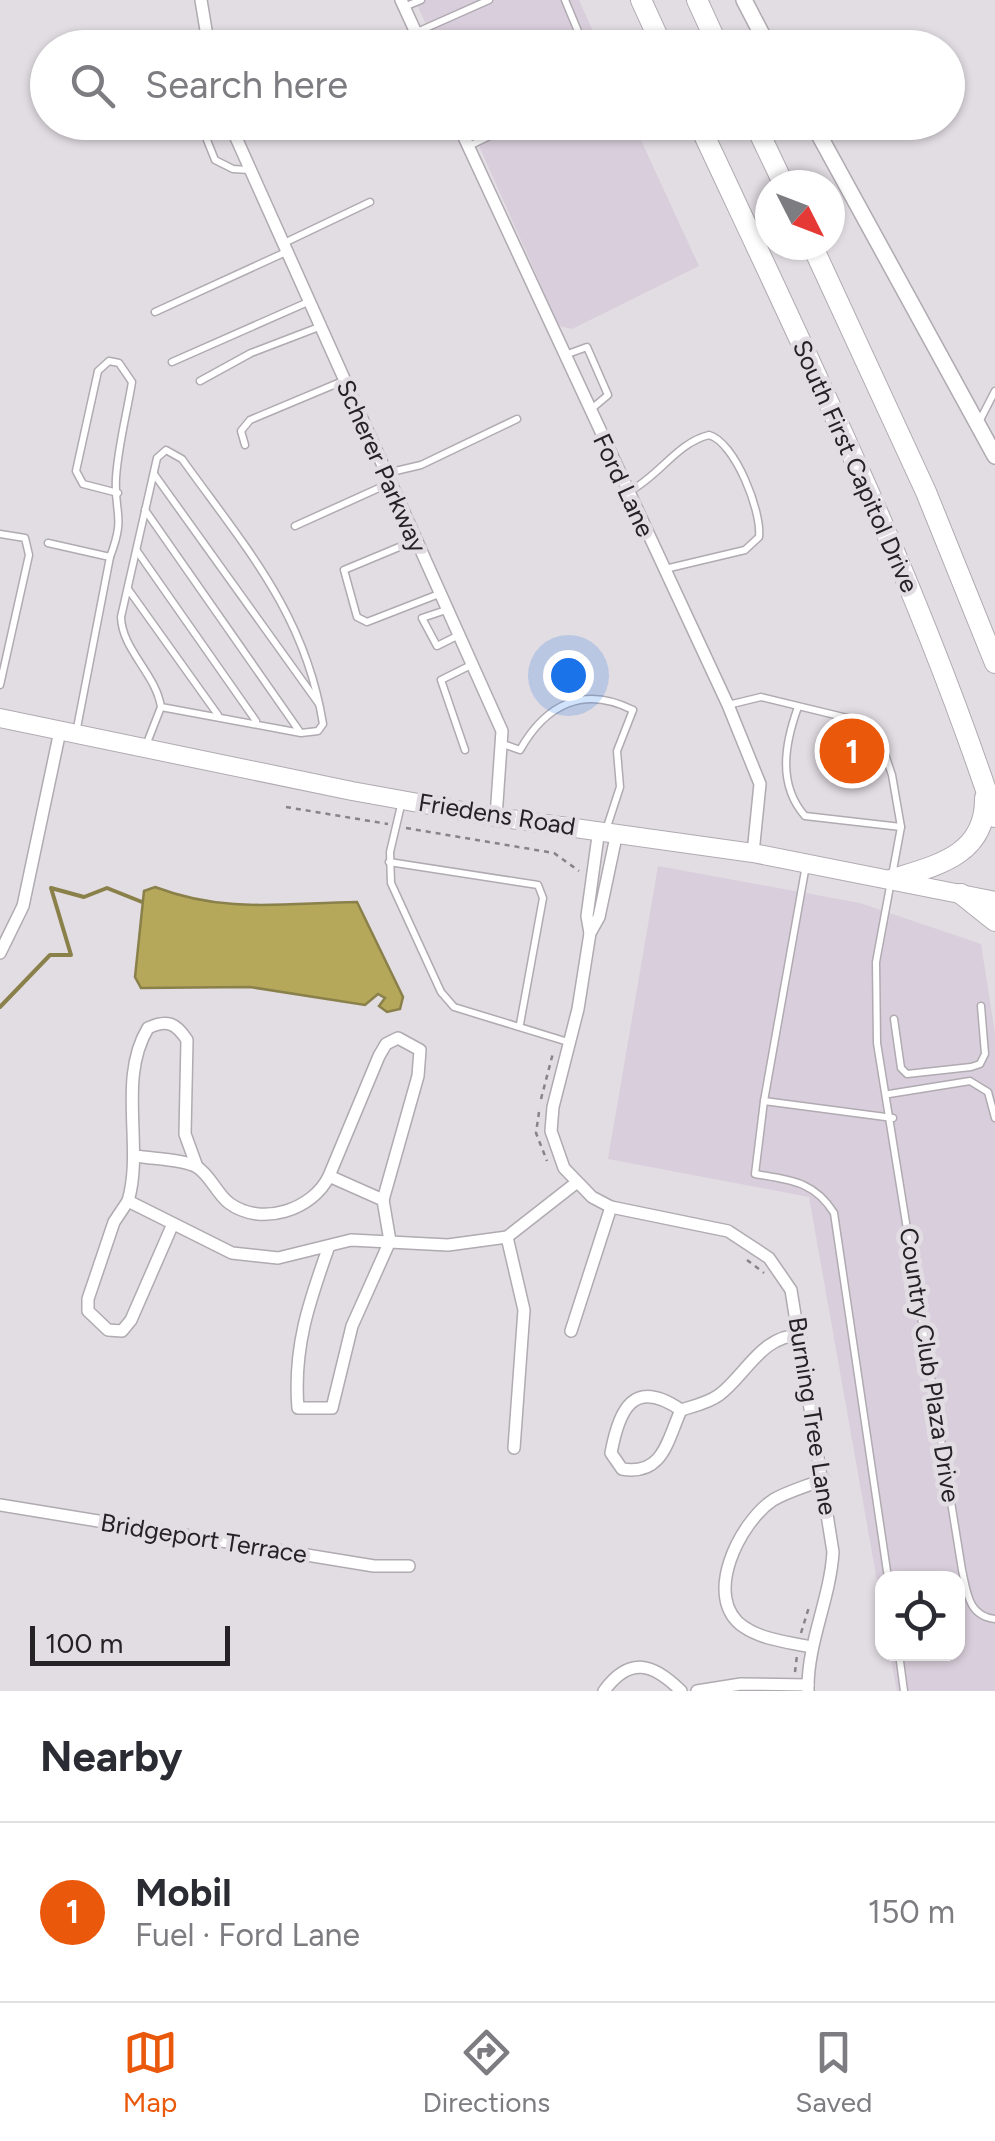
<!DOCTYPE html>
<html lang="en">
<head>
<meta charset="utf-8">
<style>
  :root { --surface:#fff; --page:#f7f7f7; --text:#2b2b33; --muted:#7c7c81; --line:#e1e1e2; --accent:#ea580c }
  body { margin:0; font-family:Figtree,sans-serif; background:var(--page); color:var(--text) }
  .controls { position:absolute; right:30px; bottom:30px; display:grid; overflow:hidden; border-radius:20px; box-shadow:0 2px 8px #0004 }
  .controls button { width:90px; height:90px; display:grid; place-items:center; padding:0; border:0; border-bottom:2px solid var(--line); background:var(--surface); color:var(--text); font:50px sans-serif }
  .compass { position:absolute; left:755px; top:170px; width:90px; height:90px; border-radius:50%; background:var(--surface); box-shadow:0 2px 8px #0004; rotate:132deg }
  .scale { position:absolute; left:30px; bottom:25px; width:200px; box-sizing:border-box; padding-left:10px; border:5px solid #242224; border-top:0; font-size:28px; line-height:35px; white-space:nowrap; color:#242224; -webkit-text-stroke:8px #e2dce3; paint-order:stroke }
  .you { position:absolute; left:568px; top:675px; width:35px; height:35px; margin:-25px; border:8px solid #fff; border-radius:50%; background:#1a73e8; box-shadow:0 0 0 15px #1a73e833 }
  .badge { display:grid; place-items:center; width:65px; height:65px; border-radius:50%; background:var(--accent); color:#fff; font-size:32px; font-weight:700 }
  .pin { position:absolute; translate:-50% -50%; border:5px solid #fff; box-shadow:0 2px 10px #0006 }
  .list { margin:0; padding:0; list-style:none }
  h2 { display:flex; justify-content:space-between; align-items:center; height:130px; margin:0; padding:0 40px; font-size:42px }
  h2 small { font-size:32px; font-weight:400; color:var(--muted) }
  .list li { display:grid; grid-template-columns:65px 1fr auto; gap:30px; align-items:center; box-sizing:border-box; height:180px; padding:0 40px; border-top:2px solid var(--line) }
  .list b { display:block; font-size:38px; white-space:nowrap }
  .list p { margin:0; font-size:32px; white-space:nowrap; color:var(--muted) }
  .list em { font-size:32px; font-style:normal; color:var(--muted) }
  .icon { flex:none; width:55px; height:55px; fill:none; stroke:currentColor; stroke-width:2; stroke-linecap:round; stroke-linejoin:round }
  .map { position:relative; flex:none; width:995px; height:1691px; overflow:hidden }
  .search { position:absolute; background:var(--surface); box-shadow:0 2px 8px #0004; left:30px; right:30px; top:30px; height:110px; display:flex; align-items:center; gap:25px; box-sizing:border-box; padding:0 35px; border-radius:55px; color:var(--muted); font-size:38px }
  .sheet { height:310px; background:var(--surface) }
  nav { display:flex; justify-content:space-around; align-items:center; box-sizing:border-box; height:140px; border-top:2px solid var(--line); background:var(--surface); font-size:28px; color:var(--muted) }
  nav a { display:grid; justify-items:center; gap:5px }
  nav .on { color:var(--accent) }
  .map>svg:first-child { display:block }
  .built { fill:#d9cfdc }
  .water { fill:#b6a85b; stroke:#8a804a; stroke-width:2.5 }
  .lines { fill:none; stroke-linecap:round; stroke-linejoin:round }
  .stream { stroke:#8a804a; stroke-width:4 }
  .service-casing { stroke:#b0aab1; stroke-width:9 }
  .minor-casing { stroke:#b0aab1; stroke-width:14 }
  .tertiary-casing { stroke:#b0aab1; stroke-width:18 }
  .secondary-casing { stroke:#b0aab1; stroke-width:20 }
  .trunk-casing { stroke:#b0aab1; stroke-width:22 }
  .path { stroke:#888388; stroke-width:2.5; stroke-dasharray:5 5; stroke-linecap:butt }
  .service { stroke:#fff; stroke-width:6 }
  .minor { stroke:#fff; stroke-width:11 }
  .tertiary { stroke:#fff; stroke-width:15 }
  .secondary { stroke:#fff; stroke-width:18 }
  .trunk { stroke:#fff; stroke-width:20 }
  .labels { text-anchor:middle; stroke-width:9; stroke-linejoin:round; paint-order:stroke }
  .street-label { font-size:25px; fill:#242224; stroke:#e2dce3 }
</style>
</head>
<body>
<div class="map">
<svg width="995" height="1691" viewBox="0 0 995 1691">
  <rect width="100%" height="100%" fill="#e2dce3"/>
  <g class="built">
    <polygon points="415,0 579,0 600,47 436,47"/>
    <polygon points="469,123 633,123 699,266 572,329 559,326"/>
    <polygon points="658,866 860,903 981,944 995,1033 995,1691 897,1691 890,1654 958,1654 958,1578 882,1578 882,1609 809,1197 608,1159"/>
  </g>
  <path class="water" d="M155 887C226 914 284 903 357 902L403 997 400 1009 387 1012 379 1006 385 998 378 994 365 1005 250 987 141 988 135 977 144 891Z"/>
  <g class="lines">
    <polyline class="stream" points="0,1007 50,955 71,955 51,888 84,897 107,888 142,902"/>
    <defs>
      <g id="service">
        <polyline points="565,0 585,48"/>
        <polyline points="404,7 421,0"/>
        <polyline points="417,32 489,0"/>
        <polyline points="206,122 203,130 215,160 233,169 249,170"/>
        <polyline points="469,146 518,122"/>
        <polyline points="282,244 370,202"/>
        <polyline points="155,312 286,252"/>
        <polyline points="565,355 587,347 608,395 589,411"/>
        <polyline points="172,362 308,302"/>
        <polyline points="200,381 251,353 319,327"/>
        <polyline points="979,422 995,391"/>
        <polyline points="245,445 241,431 250,420 343,381"/>
        <polyline points="387,473 421,465 517,419"/>
        <polyline points="154,474 319,704"/>
        <path d="M630 491C660 475 677 443 709 435 735 442 762 512 759 537L745 550 665 569"/>
        <polyline points="145,510 300,732"/>
        <polyline points="295,526 390,483"/>
        <polyline points="0,534 25,538 29,555 0,685"/>
        <polyline points="416,540 344,570 357,617 367,622 439,594"/>
        <polyline points="48,543 110,557 76,733"/>
        <polyline points="137,551 256,721"/>
        <path d="M110 557C126 515 114 515 116 478 118 446 127 413 132 382L119 363 109 361 98 371 76 471 83 484 118 493"/>
        <polyline points="128,589 218,715"/>
        <polyline points="446,610 422,618 437,646 459,635"/>
        <path d="M728 705 761 697 864 722 877 731 892 775 901 827 876 962 877 1043 962 1570C967 1592 968 1616 995 1619"/>
        <path d="M798 707C785 743 777 784 805 816L901 827"/>
        <path d="M503 744 520 750C546 704 584 685 633 710L617 751 620 787 606 830"/>
        <path d="M145 748 161 707 301 733 318 731 323 724C305 613 245 547 182 459L166 450 157 458 121 617C122 650 156 674 161 707"/>
        <polyline points="465,750 441,680 471,665"/>
        <polyline points="402,801 390,852 391,883 441,992 454,1007 568,1042"/>
        <polyline points="389,862 538,885 543,898 520,1024"/>
        <polyline points="894,1019 901,1068 907,1074 971,1067 980,1064 985,1054 981,1006"/>
        <polyline points="889,1094 970,1081 988,1092 995,1118"/>
        <polyline points="764,1101 806,865"/>
        <path d="M888 1578 834 1213C814 1181 790 1180 755 1174L764 1101 893 1118"/>
        <polyline points="899,1654 904,1691"/>
      </g>
      <g id="minor">
        <polyline points="201,0 209,48"/>
        <polyline points="401,0 423,48"/>
        <polyline points="229,122 502,731 496,817"/>
        <polyline points="457,122 728,705 760,784 753,853"/>
        <path d="M617 832 599 917 590 933 578 1009 553 1107 551 1131 564 1168 592 1197 611 1207 728 1231 769 1258 791 1290 833 1552C830 1600 807 1643 808 1691"/>
        <polyline points="590,933 587,916 599,829"/>
        <polyline points="0,953 23,906 60,731"/>
        <path d="M136 1156C153 1159 183 1159 197 1167 210 1175 217 1194 229 1203 261 1227 313 1210 329 1176L383 1200 390 1241 352 1326 332 1408H298C293 1348 309 1302 329 1246"/>
        <path d="M197 1167 185 1134 187 1040C176 1023 167 1019 148 1028 117 1079 144 1147 128 1201L232 1253 278 1258 351 1240 448 1245 507 1237 576 1183"/>
        <polyline points="329,1176 379,1056 386,1044 398,1038 420,1050 418,1076 383,1200"/>
        <polyline points="128,1201 114,1222 88,1299 88,1311 108,1330 122,1331 131,1320 172,1226"/>
        <polyline points="507,1237 524,1310 514,1448"/>
        <polyline points="571,1331 611,1207"/>
        <path d="M681 1410C633 1377 619 1410 611 1453L622 1469C663 1476 667 1441 681 1410 694 1406 708 1403 719 1395 746 1375 761 1335 801 1335"/>
        <polyline points="0,1505 374,1566 409,1566"/>
        <path d="M811 1647C789 1642 763 1640 744 1627 701 1598 740 1522 773 1500 788 1491 808 1486 824 1479"/>
        <path d="M604 1691C630 1655 654 1664 681 1691"/>
        <polyline points="697,1691 741,1684 808,1685"/>
      </g>
      <g id="tertiary">
        <polyline points="744,0 769,48"/>
        <polyline points="812,122 995,456"/>
      </g>
      <polyline id="secondary" points="0,718 352,791 496,817 753,853 995,901"/>
      <g id="trunk">
        <polyline points="641,0 663,48"/>
        <polyline points="697,0 719,48"/>
        <path d="M698 122C805 351 916 577 995 817"/>
        <polyline points="754,122 784,185"/>
        <polyline points="812,245 926,492 995,663"/>
        <path d="M893 879C939 865 986 854 985 798"/>
        <polyline points="961,894 995,921"/>
      </g>
    </defs>
    <use href="#service" class="service-casing"/>
    <use href="#minor" class="minor-casing"/>
    <use href="#tertiary" class="tertiary-casing"/>
    <use href="#secondary" class="secondary-casing"/>
    <use href="#trunk" class="trunk-casing"/>
    <g class="path">
      <polyline points="286,807 388,824"/>
      <polyline points="406,828 554,853 579,871"/>
      <polyline points="541,1099 553,1053"/>
      <polyline points="539,1112 536,1133 547,1161"/>
      <polyline points="747,1260 764,1273"/>
      <polyline points="801,1633 809,1607"/>
      <polyline points="795,1672 797,1655"/>
    </g>
    <use href="#service" class="service"/>
    <use href="#minor" class="minor"/>
    <use href="#tertiary" class="tertiary"/>
    <use href="#secondary" class="secondary"/>
    <use href="#trunk" class="trunk"/>
  </g>
  <g class="labels">
    <g class="street-label">
      <text transform="translate(382 466) rotate(66)" y="9">Scherer Parkway</text>
      <text transform="translate(856 466) rotate(66)" y="9">South First Capitol Drive</text>
      <text transform="translate(624 485) rotate(65)" y="9">Ford Lane</text>
      <text transform="translate(497 814) rotate(9)" y="9">Friedens Road</text>
      <text transform="translate(930 1365) rotate(81)" y="9">Country Club Plaza Drive</text>
      <text transform="translate(813 1416) rotate(81)" y="9">Burning Tree Lane</text>
      <text transform="translate(204 1538) rotate(9)" y="9">Bridgeport Terrace</text>
    </g>
  </g>
</svg>
<div class="controls">
<button><svg class="icon" aria-label="locate" viewBox="0 0 24 24"><circle cx="12" cy="12" r="6"/><path d="M12 2v4M12 18v4M2 12h4M18 12h4"/></svg></button>
</div>
<svg class="compass" viewBox="-18 -18 36 36"><path d="M0-13l5 13h-10z" fill="#e53935"/><path d="M0 13l5-13h-10z" fill="#7c7c81"/></svg>
<div class="scale">100 m</div>
<div class="you"></div>
<div class="pin badge" style="left:852px;top:751px">1</div>
<div class="search"><svg class="icon" aria-label="search" viewBox="0 0 24 24"><circle cx="10" cy="10" r="6"/><path d="M15 15l6 6"/></svg>Search here</div>
</div>
<section class="sheet">
<h2>Nearby<small></small></h2>
<ul class="list">
<li><span class="badge">1</span><div><b>Mobil</b><p>Fuel · Ford Lane</p></div><em>150 m</em></li>
</ul>
</section>
<nav>
<a class="on"><svg class="icon" aria-label="map" viewBox="0 0 24 24"><path d="M3 6l6-2 6 2 6-2v14l-6 2-6-2-6 2zM9 4v14M15 6v14"/></svg>Map</a>
<a><svg class="icon" aria-label="directions" viewBox="0 0 24 24"><path d="M12 3l9 9-9 9-9-9zM9 14v-3h6M13 9l2 2-2 2"/></svg>Directions</a>
<a><svg class="icon" aria-label="saved" viewBox="0 0 24 24"><path d="M7 4h10v16l-5-4-5 4z"/></svg>Saved</a>
</nav>
</body>
</html>
